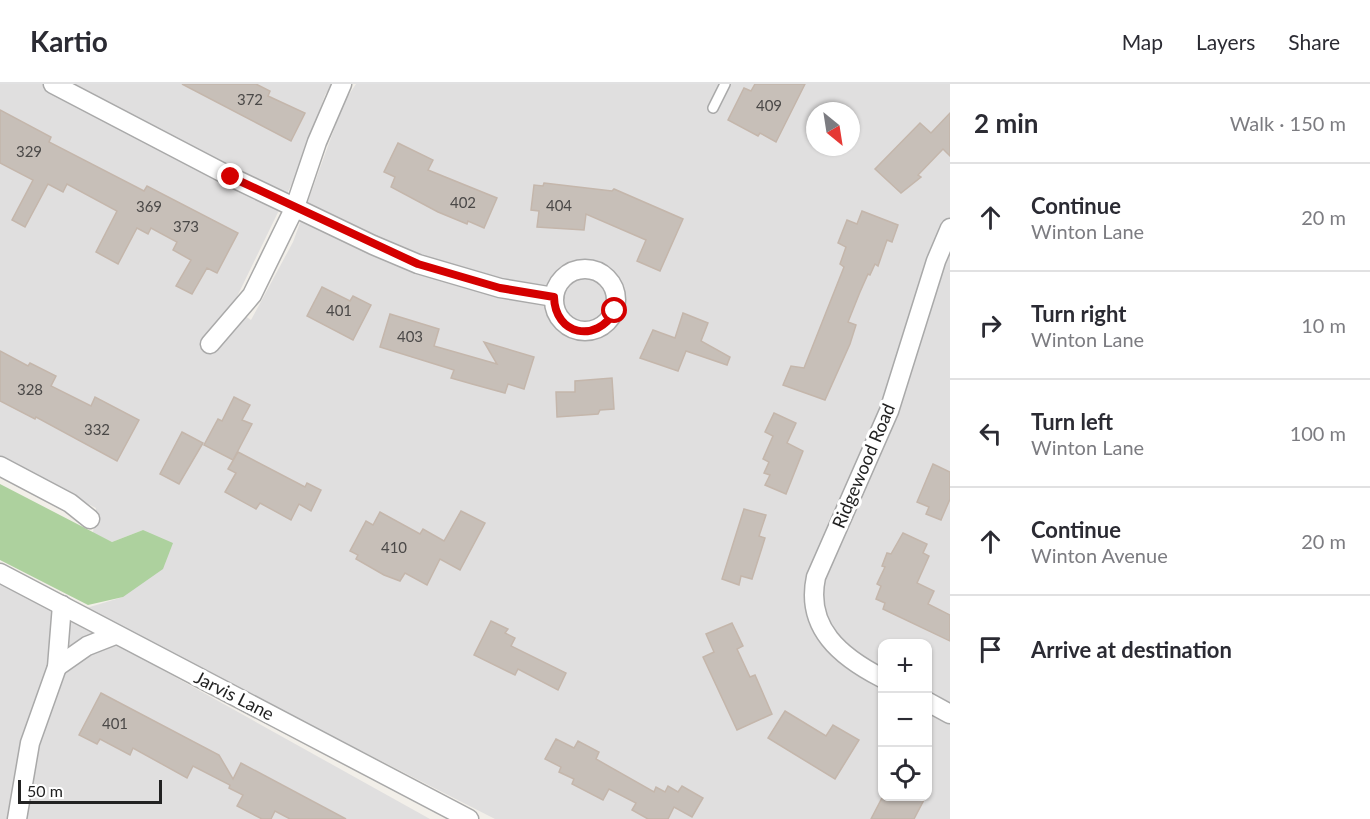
<!DOCTYPE html>
<html lang="en">
<head>
<meta charset="utf-8">
<style>
  :root { --surface:#fff; --page:#f2f2f3; --text:#2b2b33; --muted:#7c7c81; --line:#e1e1e2 }
  body { margin:0; font-family:Lato,sans-serif; background:var(--page); color:var(--text) }
  .controls { position:absolute; right:18px; bottom:18px; display:grid; overflow:hidden; border-radius:12px; box-shadow:0 2px 4px #0004 }
  .controls button { width:54px; height:54px; display:grid; place-items:center; padding:0; border:0; border-bottom:2px solid var(--line); background:var(--surface); color:var(--text); font:30px sans-serif }
  .compass { position:absolute; left:806px; top:18px; width:54px; height:54px; border-radius:50%; background:var(--surface); box-shadow:0 2px 4px #0004; rotate:150deg }
  .scale { position:absolute; left:18px; bottom:15px; width:144px; box-sizing:border-box; padding-left:6px; border:3px solid #222; border-top:0; font-size:16px; line-height:21px; white-space:nowrap; color:#222; -webkit-text-stroke:4px #fff; paint-order:stroke }
  .stop { position:absolute; width:18px; height:18px; margin:-14px; border:4px solid #d40000; border-radius:50%; background:#fff }
  .stop.end { background:#d40000; border-color:#fff; box-shadow:0 2px 6px #0008 }
  .list { margin:0; padding:0; list-style:none }
  h2 { display:flex; justify-content:space-between; align-items:center; height:78px; margin:0; padding:0 24px; font-size:26px }
  h2 small { font-size:20px; font-weight:400; color:var(--muted) }
  .list li { display:grid; grid-template-columns:39px 1fr auto; gap:18px; align-items:center; box-sizing:border-box; height:108px; padding:0 24px; border-top:2px solid var(--line) }
  .list b { display:block; font-size:22px; white-space:nowrap }
  .list p { margin:0; font-size:20px; white-space:nowrap; color:var(--muted) }
  .list em { font-size:20px; font-style:normal; color:var(--muted) }
  .icon { flex:none; width:33px; height:33px; fill:none; stroke:currentColor; stroke-width:2; stroke-linecap:round; stroke-linejoin:round }
  .map { position:relative; flex:none; width:950px; height:735px; overflow:hidden }
  header { display:flex; align-items:center; gap:36px; box-sizing:border-box; height:84px; padding:0 30px; background:var(--surface); border-bottom:2px solid var(--line) }
  header strong { font-size:28px }
  nav { display:flex; gap:33px; margin-inline-start:auto; font-size:21px }
  main { display:flex }
  aside { flex:1; background:var(--surface) }
  .map>svg:first-child { display:block }
  .residential { fill:#e0dfdf; fill-rule:evenodd }
  .forest { fill:#add19e }
  .building { fill:#c7bfb8; stroke:#c4b6ab; stroke-width:1.5 }
  .lines { fill:none; stroke-linecap:round; stroke-linejoin:round }
  .lane-casing { stroke:#a9a9a9; stroke-width:12 }
  .street-casing { stroke:#a9a9a9; stroke-width:21 }
  .lane { stroke:#fff; stroke-width:9 }
  .street { stroke:#fff; stroke-width:18 }
  .route { stroke:#d40000; stroke-width:8 }
  .labels { text-anchor:middle; stroke-width:6; stroke-linejoin:round; paint-order:stroke }
  .number-label { font-size:15px; fill:#4b4948 }
  .street-label { font-size:18px; fill:#222; stroke:#fff }
</style>
</head>
<body>
<header>
<strong>Kartio</strong>
<nav><a>Map</a><a>Layers</a><a>Share</a></nav>
</header>
<main>
<div class="map">
<svg width="950" height="735" viewBox="0 0 950 735">
  <rect width="100%" height="100%" fill="#f2efe9"/>
  <g class="residential">
    <path d="M0 0H333L325 11 300 83 232 223 251 236 293 158 344 18 356 0H950V735H495L83 525 123 513 143 446 112 458 93 449 96 424 0 374ZM815 27H851V63H815ZM882 560H928V712H882Z"/>
    <polygon points="0,500 87,544 430,735 0,735"/>
  </g>
  <polygon class="forest" points="0,400 112,458 143,446 173,459 163,485 123,513 88,521 0,476"/>
  <g class="building">
    <polygon points="182,0 256,0 270,7 268,12 305,29 291,57"/>
    <polygon points="755,0 805,0 776,58 760,49 758,52 728,36 744,4 751,7"/>
    <polygon points="0,26 51,53 49,58 144,107 147,102 238,149 217,189 207,184 192,210 176,202 191,176 173,166 177,158 151,144 148,150 137,144 118,180 96,168 117,127 67,100 63,108 48,100 25,143 12,136 33,96 0,79"/>
    <polygon points="950,29 950,72 943,65 918,91 921,93 901,109 875,85 920,39 931,49"/>
    <polygon points="398,59 433,76 428,86 497,114 484,144 468,137 467,140 438,128 391,103 395,93 384,88"/>
    <polygon points="544,99 612,107 614,105 683,135 660,187 637,177 646,156 586,130 584,146 537,143 539,127 531,126 534,101 543,102"/>
    <polygon points="862,127 898,141 892,158 887,156 878,182 875,180 870,191 868,190 860,208 848,238 856,241 850,260 825,316 783,301 791,282 804,284 844,183 840,180 846,163 838,159 847,136 857,140"/>
    <polygon points="322,203 350,217 353,212 371,221 353,256 307,232"/>
    <polygon points="683,229 708,239 701,257 730,273 727,281 686,267 678,287 640,274 653,246 675,254"/>
    <polygon points="390,230 439,245 434,262 497,280 484,258 534,273 524,305 508,300 505,309 472,300 451,294 454,286 380,263"/>
    <polygon points="0,267 28,282 30,279 56,292 51,302 91,322 95,313 139,336 117,377 36,333 35,335 0,317"/>
    <polygon points="612,294 614,325 600,326 598,330 557,333 556,308 575,308 575,297"/>
    <polygon points="234,313 250,321 242,336 252,340 233,376 204,361 218,335 222,337"/>
    <polygon points="774,329 796,339 787,359 803,367 786,410 765,401 770,391 764,389 769,378 763,375 773,352 765,348"/>
    <polygon points="182,348 203,359 179,400 160,390"/>
    <polygon points="238,368 305,403 307,399 321,406 311,427 299,420 291,436 260,419 256,425 225,408 236,389 228,385"/>
    <polygon points="933,380 950,388 950,415 941,436 926,430 929,423 917,418"/>
    <polygon points="744,425 766,431 759,452 765,454 752,495 741,492 739,501 722,495"/>
    <polygon points="461,427 485,439 460,486 440,475 427,501 405,489 400,497 384,491 356,475 358,471 350,467 366,437 373,441 380,428 420,450 423,445 444,457"/>
    <polygon points="903,449 927,460 923,469 929,472 917,499 934,507 928,520 950,531 950,557 883,525 885,519 876,515 881,502 877,500 885,483 882,482 887,469 891,470"/>
    <polygon points="491,537 508,545 505,549 515,554 511,562 566,589 558,606 518,585 515,591 474,571"/>
    <polygon points="732,539 743,562 737,565 750,593 755,591 772,630 737,646 703,573 714,568 706,550"/>
    <polygon points="101,609 219,671 233,695 241,679 346,735 290,735 275,727 271,735 262,735 237,722 243,711 229,704 230,701 193,682 187,694 133,664 130,671 100,655 97,660 79,651"/>
    <polygon points="785,627 826,652 833,641 859,656 835,695 768,654"/>
    <polygon points="556,655 574,664 578,657 599,668 596,675 654,708 656,703 665,708 668,702 678,708 682,702 703,714 692,733 674,723 668,735 648,735 632,726 636,719 609,705 603,716 572,700 574,695 559,688 561,683 545,675"/>
    <polygon points="883,712 926,712 914,735 871,735"/>
  </g>
  <g class="lines">
    <defs>
      <polyline id="lane" points="713,24 725,0"/>
      <g id="street">
        <polyline points="53,0 231,93 373,161 418,180 500,204 554,213"/>
        <circle cx="585" cy="216" r="31"/>
        <polyline points="210,260 252,211 295,123 317,58 342,0"/>
        <polyline points="0,382 70,419 90,435"/>
        <polyline points="0,489 469,735"/>
        <polyline points="57,583 87,562 115,551"/>
        <path d="M882 594C841 573 805 544 816 493L889 327 936 177 950 144"/>
        <polyline points="928,618 950,630"/>
        <polyline points="17,735 30,659 57,583 62,521"/>
      </g>
    </defs>
    <use href="#lane" class="lane-casing"/>
    <use href="#street" class="street-casing"/>
    <use href="#lane" class="lane"/>
    <use href="#street" class="street"/>
  </g>
  <g class="lines">
    <path class="route" d="M231 93 418 180 500 204 554 213C555 251 596 260 615 227"/>
  </g>
  <g class="labels">
    <g class="number-label">
      <text x="250" y="21">372</text>
      <text x="769" y="27">409</text>
      <text x="29" y="73">329</text>
      <text x="463" y="124">402</text>
      <text x="559" y="127">404</text>
      <text x="149" y="128">369</text>
      <text x="186" y="148">373</text>
      <text x="339" y="232">401</text>
      <text x="410" y="258">403</text>
      <text x="30" y="311">328</text>
      <text x="97" y="351">332</text>
      <text x="394" y="469">410</text>
      <text x="115" y="645">401</text>
    </g>
    <g class="street-label">
      <text transform="translate(864 382) rotate(-67)" y="6">Ridgewood Road</text>
      <text transform="translate(234 612) rotate(27)" y="6">Jarvis Lane</text>
    </g>
  </g>
</svg>
<div class="controls">
<button>+</button>
<button>−</button>
<button><svg class="icon" aria-label="locate" viewBox="0 0 24 24"><circle cx="12" cy="12" r="6"/><path d="M12 2v4M12 18v4M2 12h4M18 12h4"/></svg></button>
</div>
<svg class="compass" viewBox="-18 -18 36 36"><path d="M0-13l5 13h-10z" fill="#e53935"/><path d="M0 13l5-13h-10z" fill="#7c7c81"/></svg>
<div class="scale">50 m</div>
<div class="stop" style="left:615px;top:227px"></div>
<div class="stop end" style="left:231px;top:93px"></div>
</div>
<aside>
<h2>2 min<small>Walk · 150 m</small></h2>
<ul class="list">
<li><svg class="icon" aria-label="ahead" viewBox="0 0 24 24"><path d="M12 20V5M6 11l6-6 6 6"/></svg><div><b>Continue</b><p>Winton Lane</p></div><em>20 m</em></li>
<li><svg class="icon" aria-label="right" viewBox="0 0 24 24"><path d="M7 20v-9h11M14 6l5 5-5 5"/></svg><div><b>Turn right</b><p>Winton Lane</p></div><em>10 m</em></li>
<li><svg class="icon" aria-label="left" viewBox="0 0 24 24"><path d="M17 20v-9H6M10 6l-5 5 5 5"/></svg><div><b>Turn left</b><p>Winton Lane</p></div><em>100 m</em></li>
<li><svg class="icon" aria-label="ahead" viewBox="0 0 24 24"><path d="M12 20V5M6 11l6-6 6 6"/></svg><div><b>Continue</b><p>Winton Avenue</p></div><em>20 m</em></li>
<li><svg class="icon" aria-label="arrive" viewBox="0 0 24 24"><path d="M6 21V4h12l-3 4 3 4H6"/></svg><div><b>Arrive at destination</b></div></li>
</ul>
</aside>
</main>
</body>
</html>
